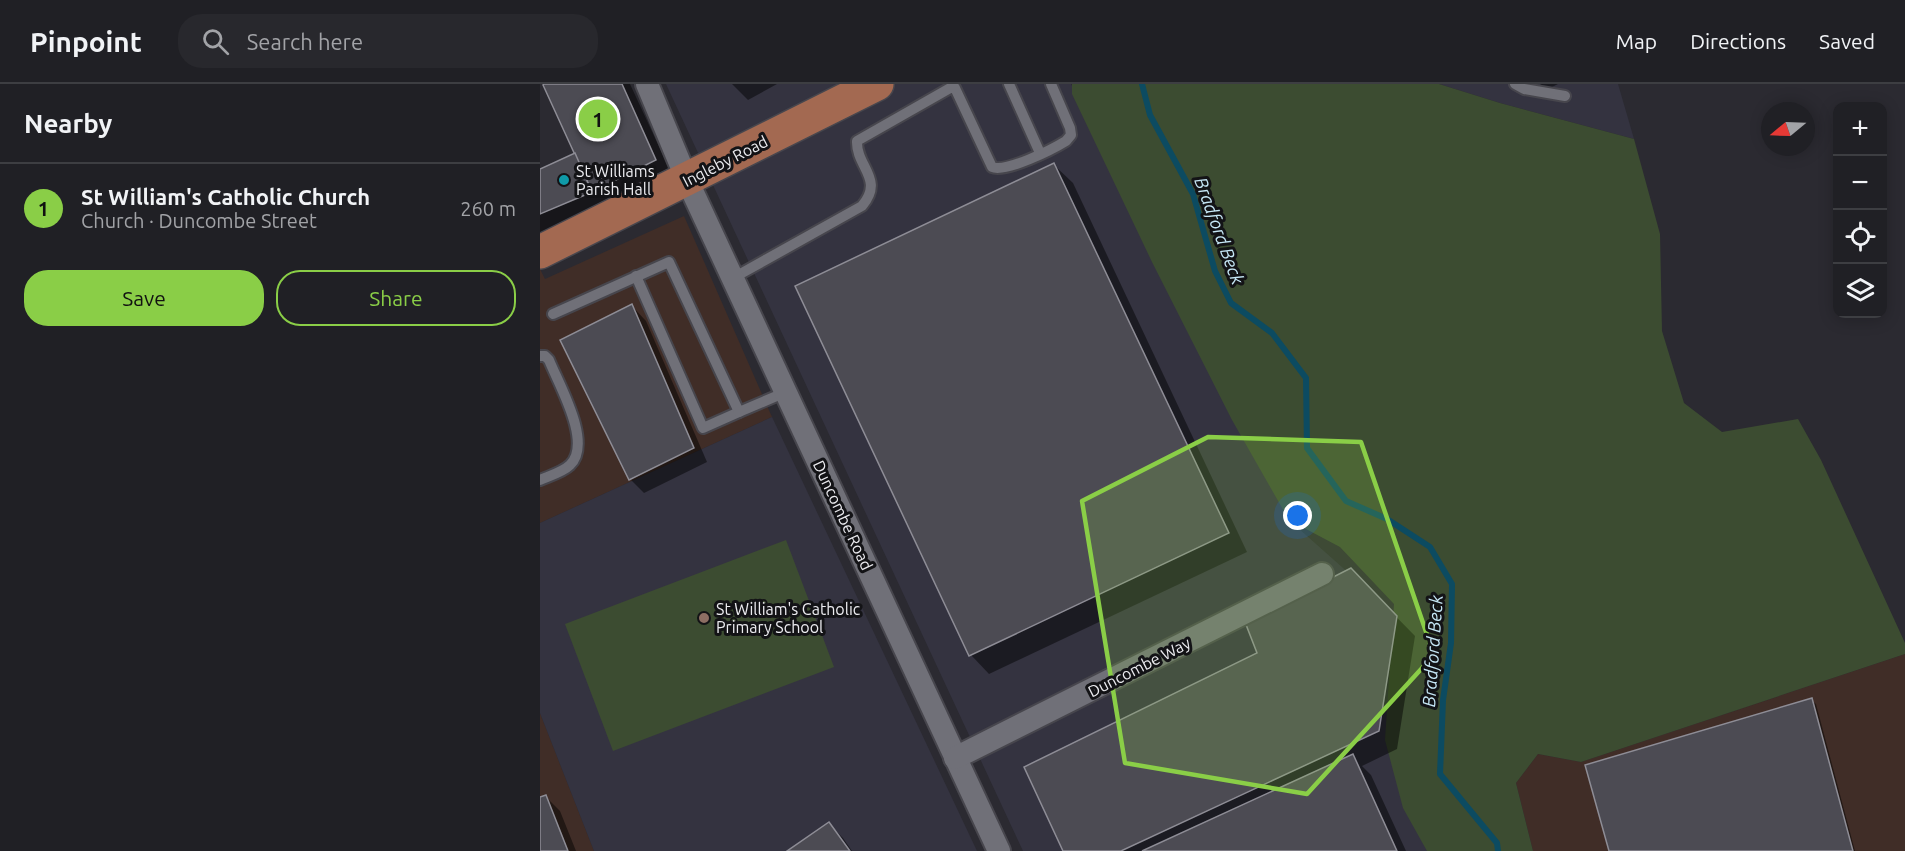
<!DOCTYPE html>
<html lang="en">
<head>
<meta charset="utf-8">
<style>
  :root { --surface:#202025; --page:#28282d; --text:#f1f3f6; --muted:#a2a3a7; --line:#3d3e42; --accent:#8ace47 }
  body { margin:0; font-family:Ubuntu,sans-serif; background:var(--page); color:var(--text) }
  .controls { position:absolute; right:18px; top:18px; display:grid; overflow:hidden; border-radius:12px; box-shadow:0 3px 15px #0003 }
  .controls button { width:54px; height:54px; display:grid; place-items:center; padding:0; border:0; border-bottom:2px solid var(--line); background:var(--surface); color:var(--text); font:30px sans-serif }
  .compass { position:absolute; left:1221px; top:18px; width:54px; height:54px; border-radius:50%; background:var(--surface); box-shadow:0 3px 15px #0003; rotate:251deg }
  .you { position:absolute; left:758px; top:432px; width:21px; height:21px; margin:-15px; border:4px solid #fff; border-radius:50%; background:#1a73e8; box-shadow:0 0 0 9px #1a73e833 }
  .badge { display:grid; place-items:center; width:39px; height:39px; border-radius:50%; background:var(--accent); color:#111; font-size:20px; font-weight:700 }
  .pin { position:absolute; translate:-50% -50%; border:3px solid #fff; box-shadow:0 2px 6px #0006 }
  .list { margin:0; padding:0; list-style:none }
  h2 { display:flex; justify-content:space-between; align-items:center; height:78px; margin:0; padding:0 24px; font-size:26px }
  h2 small { font-size:20px; font-weight:400; color:var(--muted) }
  .list li { display:grid; grid-template-columns:39px 1fr auto; gap:18px; align-items:center; box-sizing:border-box; height:90px; padding:0 24px; border-top:2px solid var(--line) }
  .list b { display:block; font-size:22px; white-space:nowrap }
  .list p { margin:0; font-size:20px; white-space:nowrap; color:var(--muted) }
  .list em { font-size:20px; font-style:normal; color:var(--muted) }
  .actions { display:flex; gap:12px; padding:18px 24px }
  .actions a { flex:1; padding:14px 0; border:2px solid var(--accent); border-radius:24px; text-align:center; font-size:21px; color:var(--accent) }
  .actions .main { background:var(--accent); color:#111 }
  .icon { flex:none; width:33px; height:33px; fill:none; stroke:currentColor; stroke-width:2; stroke-linecap:round; stroke-linejoin:round }
  .map { position:relative; flex:none; width:1365px; height:767px; overflow:hidden }
  header { display:flex; align-items:center; gap:36px; box-sizing:border-box; height:84px; padding:0 30px; background:var(--surface); border-bottom:2px solid var(--line) }
  header strong { font-size:28px }
  nav { display:flex; gap:33px; margin-inline-start:auto; font-size:21px }
  .search { width:420px; height:54px; background:var(--page); display:flex; align-items:center; gap:15px; box-sizing:border-box; padding:0 21px; border-radius:24px; color:var(--muted); font-size:22px }
  main { display:flex }
  aside { flex:1; background:var(--surface) }
  .map>svg:first-child { display:block }
  .commercial { fill:#402d27 }
  .built { fill:#343340 }
  .green { fill:#3c4c31 }
  .shadow { fill:#0007 }
  .lines { fill:none; stroke-linecap:round; stroke-linejoin:round }
  .stream { stroke:#0c4b61; stroke-width:6 }
  .building { fill:#4c4b53; stroke:#8e8d96; stroke-width:1.5 }
  .lane-casing { stroke:#47464d; stroke-width:14 }
  .street-casing { stroke:#47464d; stroke-width:26 }
  .primary-casing { stroke:#47464d; stroke-width:36 }
  .lane { stroke:#707078; stroke-width:10 }
  .street { stroke:#707078; stroke-width:22 }
  .primary { stroke:#a36951; stroke-width:33 }
  .marked { fill:#8ace47; fill-opacity:0.2; stroke:#8ace47; stroke-width:4.5; stroke-linejoin:round }
  .culture-dot { fill:#0f9aa8; stroke:#131316; stroke-width:2 }
  .education-dot { fill:#8d6e63; stroke:#131316; stroke-width:2 }
  .labels { text-anchor:middle; stroke-width:6; stroke-linejoin:round; paint-order:stroke }
  .street-label { font-size:16px; fill:#ececf0; stroke:#131316 }
  .poi-label { font-size:16px; fill:#ececf0; stroke:#131316; text-anchor:start }
  .water-label { font-size:18px; font-style:italic; fill:#c6e7f6; stroke:#131316 }
</style>
</head>
<body>
<header>
<strong>Pinpoint</strong>
<div class="search"><svg class="icon" aria-label="search" viewBox="0 0 24 24"><circle cx="10" cy="10" r="6"/><path d="M15 15l6 6"/></svg>Search here</div>
<nav><a>Map</a><a>Directions</a><a>Saved</a></nav>
</header>
<main>
<aside>
<h2>Nearby<small></small></h2>
<ul class="list">
<li><span class="badge">1</span><div><b>St William's Catholic Church</b><p>Church · Duncombe Street</p></div><em>260 m</em></li>
</ul>
<div class="actions"><a class="main">Save</a><a>Share</a></div>
</aside>
<div class="map">
<svg width="1365" height="767" viewBox="0 0 1365 767">
  <rect width="100%" height="100%" fill="#2b2a31"/>
  <g class="commercial">
    <polygon points="144,132 232,333 0,439 0,185 5,195"/>
    <polygon points="1365,570 1365,767 993,767 976,699 998,670 1041,678"/>
    <polygon points="0,629 54,767 0,767"/>
  </g>
  <g class="built">
    <polygon points="126,0 531,0 749,436 857,532 902,767 483,767"/>
    <polygon points="899,0 1078,0 1094,55 960,19"/>
    <polygon points="232,333 437,767 54,767 0,629 0,439"/>
  </g>
  <g class="green">
    <polygon points="532,0 899,0 960,19 1094,55 1120,150 1122,247 1144,319 1182,348 1258,335 1281,376 1365,559 1365,570 1041,678 998,670 976,699 993,767 887,767 863,724 845,656 854,520 800,463 749,436 692,336 612,178 532,10"/>
    <polygon points="246,456 294,583 73,667 25,540"/>
  </g>
  <g class="shadow">
    <polygon points="8,0 90,0 134,95 0,150 0,86 37,70"/>
    <polygon points="192,0 237,0 208,16"/>
    <polygon points="1000,0 1018,0 1006,6"/>
    <polygon points="514,81 533,99 707,468 449,590 431,571"/>
    <polygon points="92,222 106,237 167,378 104,409 90,395"/>
    <polygon points="826,502 875,552 857,665 822,682 831,691 866,767 525,767 486,683 719,569"/>
    <polygon points="1271,616 1276,620 1315,767 1070,767 1047,682"/>
    <polygon points="5,712 20,727 36,767 0,767 0,715"/>
    <polygon points="289,740 303,754 312,767 250,767"/>
  </g>
  <g class="lines">
    <polyline class="stream" points="602,0 610,31 653,110 675,187 691,219 732,249 766,294 767,364 806,417 847,435 890,463 912,500 911,559 903,616 900,690 957,759 958,767"/>
  </g>
  <g class="building">
    <polygon points="4,0 82,0 116,76 52,108 3,1"/>
    <polygon points="35,69 52,108 0,130 0,85"/>
    <polygon points="514,79 689,449 429,572 255,202"/>
    <polygon points="92,220 154,364 89,396 20,256"/>
    <polygon points="811,484 857,532 839,647 581,767 523,767 484,683 717,569 705,538"/>
    <polygon points="1272,614 1313,767 1069,767 1045,681"/>
    <polygon points="813,670 857,767 602,767"/>
    <polygon points="6,711 28,767 0,767 0,713"/>
    <polygon points="289,738 310,767 247,767"/>
  </g>
  <g class="lines">
    <defs>
      <g id="lane">
        <polyline points="469,0 500,69"/>
        <polyline points="975,0 984,5 1025,12"/>
        <polyline points="96,192 163,344 199,328"/>
        <path d="M193 194 322 122C345 95 316 83 317 57L412 3 415 4 452 83C466 89 513 65 526 57L531 51 530 44 511 0"/>
        <polyline points="13,230 129,178 199,328 246,308"/>
        <path d="M0 272H5L9 276C19 301 53 359 30 381 23 388 9 392 0 396"/>
      </g>
      <g id="street">
        <polyline points="107,0 147,96 459,767"/>
        <polyline points="415,674 782,490"/>
      </g>
      <polyline id="primary" points="0,168 337,0"/>
    </defs>
    <use href="#lane" class="lane-casing"/>
    <use href="#street" class="street-casing"/>
    <use href="#primary" class="primary-casing"/>
    <use href="#lane" class="lane"/>
    <use href="#street" class="street"/>
    <use href="#primary" class="primary"/>
  </g>
  <path class="marked" d="M668 353 821 358 894 571 767 710 585 679 542 417Z"/>
  <circle class="culture-dot" cx="24" cy="96" r="6"/>
  <circle class="education-dot" cx="164" cy="534" r="6"/>
  <g class="labels">
    <g class="street-label">
      <text transform="translate(185 77) rotate(-27)" y="6">Ingleby Road</text>
      <text transform="translate(303 431) rotate(65)" y="6">Duncombe Road</text>
      <text transform="translate(599 583) rotate(-27)" y="6">Duncombe Way</text>
    </g>
    <g class="poi-label">
      <text x="36" y="93">St Williams<tspan x="36" dy="18">Parish Hall</tspan></text>
      <text x="176" y="531">St William's Catholic<tspan x="176" dy="18">Primary School</tspan></text>
    </g>
    <g class="water-label">
      <text transform="translate(679 147) rotate(70)" y="6">Bradford Beck</text>
      <text transform="translate(893 567) rotate(-86)" y="6">Bradford Beck</text>
    </g>
  </g>
</svg>
<div class="controls">
<button>+</button>
<button>−</button>
<button><svg class="icon" aria-label="locate" viewBox="0 0 24 24"><circle cx="12" cy="12" r="6"/><path d="M12 2v4M12 18v4M2 12h4M18 12h4"/></svg></button>
<button><svg class="icon" aria-label="layers" viewBox="0 0 24 24"><path d="M12 4l9 5-9 5-9-5zM3 14l9 5 9-5"/></svg></button>
</div>
<svg class="compass" viewBox="-18 -18 36 36"><path d="M0-13l5 13h-10z" fill="#e53935"/><path d="M0 13l5-13h-10z" fill="#a2a3a7"/></svg>
<div class="you"></div>
<div class="pin badge" style="left:58px;top:35px">1</div>
</div>
</main>
</body>
</html>
